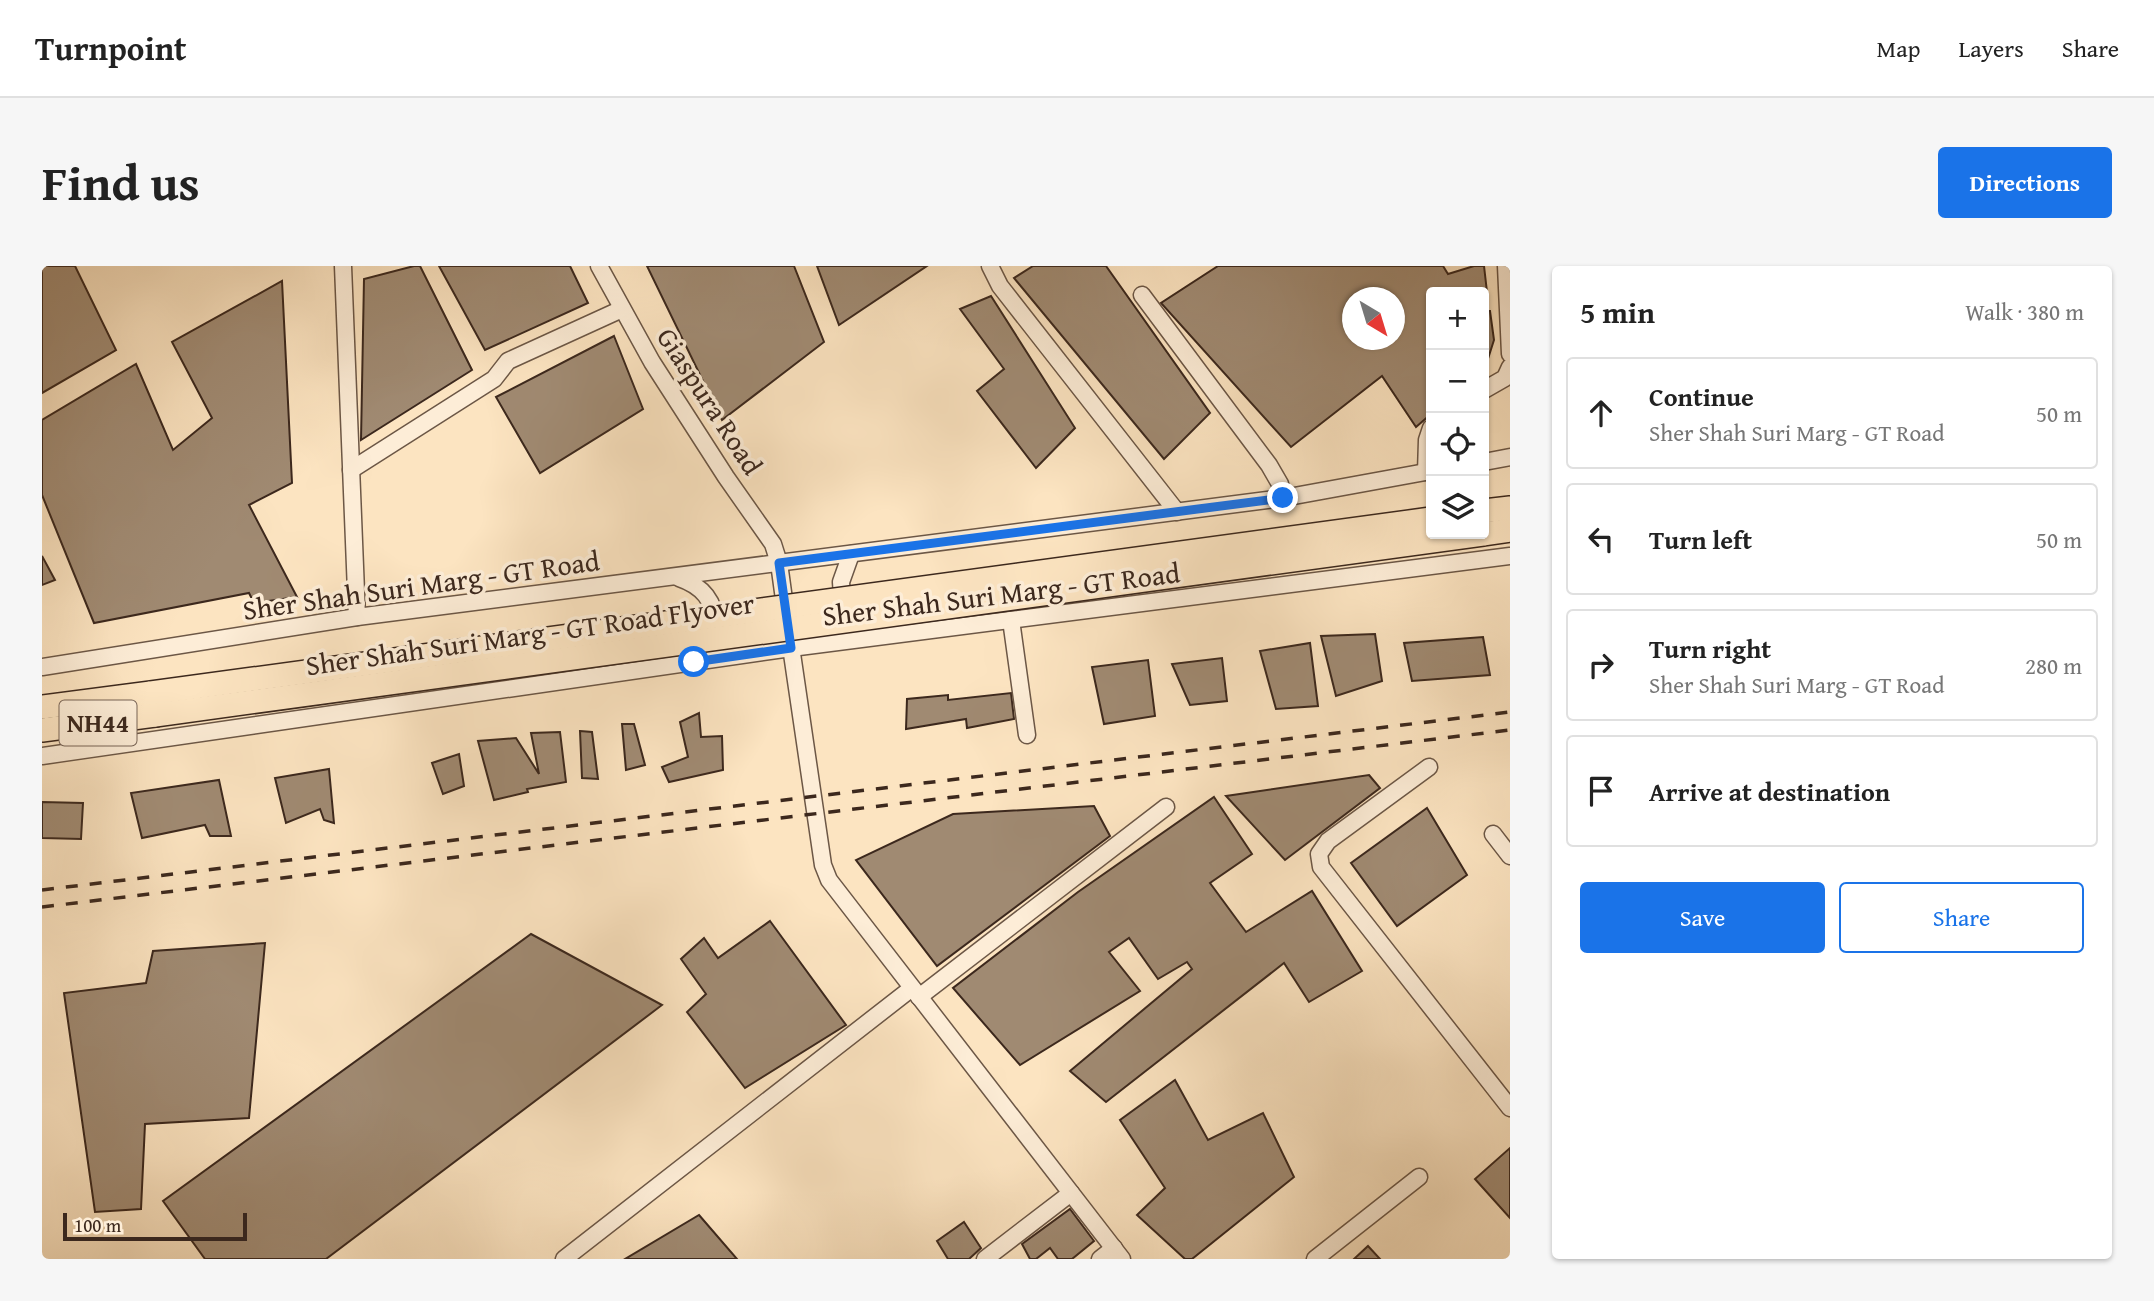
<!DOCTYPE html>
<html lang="en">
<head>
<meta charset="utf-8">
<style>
  :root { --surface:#fff; --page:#f6f6f6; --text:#222; --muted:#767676; --line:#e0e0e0; --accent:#1a73e8 }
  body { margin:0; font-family:"Gentium Book Plus",serif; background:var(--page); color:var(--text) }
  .controls { position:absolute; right:21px; top:21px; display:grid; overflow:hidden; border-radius:7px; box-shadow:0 2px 5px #0004 }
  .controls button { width:63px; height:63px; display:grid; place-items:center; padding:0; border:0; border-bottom:2px solid var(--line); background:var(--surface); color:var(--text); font:35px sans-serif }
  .compass { position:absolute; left:1300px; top:21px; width:63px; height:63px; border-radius:50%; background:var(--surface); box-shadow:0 2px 5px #0004; rotate:142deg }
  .scale { position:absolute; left:21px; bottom:18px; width:184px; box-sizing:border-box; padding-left:7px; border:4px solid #3c281d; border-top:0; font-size:19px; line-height:24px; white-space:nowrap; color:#3c281d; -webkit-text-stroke:5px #fdedd7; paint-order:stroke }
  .stop { position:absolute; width:21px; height:21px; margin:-16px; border:5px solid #1a73e8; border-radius:50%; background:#fff }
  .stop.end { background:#1a73e8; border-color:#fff; box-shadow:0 2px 7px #0008 }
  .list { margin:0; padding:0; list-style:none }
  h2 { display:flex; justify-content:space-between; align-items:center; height:91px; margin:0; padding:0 28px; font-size:30px }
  h2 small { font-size:23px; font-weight:400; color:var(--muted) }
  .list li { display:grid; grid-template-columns:46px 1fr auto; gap:21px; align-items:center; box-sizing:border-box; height:112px; margin:0 14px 14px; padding:0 14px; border:2px solid var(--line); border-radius:7px }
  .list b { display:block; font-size:26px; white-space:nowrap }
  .list p { margin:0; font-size:23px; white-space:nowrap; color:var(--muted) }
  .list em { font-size:23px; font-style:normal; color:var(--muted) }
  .actions { display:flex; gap:14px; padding:21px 28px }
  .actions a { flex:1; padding:16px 0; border:2px solid var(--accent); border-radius:7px; text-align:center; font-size:24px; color:var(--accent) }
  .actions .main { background:var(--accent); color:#fff }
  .icon { flex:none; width:38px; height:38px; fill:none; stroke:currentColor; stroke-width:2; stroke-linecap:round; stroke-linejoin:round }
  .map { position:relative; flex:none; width:1468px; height:993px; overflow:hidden; border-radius:7px }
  header { display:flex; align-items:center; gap:42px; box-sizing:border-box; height:98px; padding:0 35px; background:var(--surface); border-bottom:2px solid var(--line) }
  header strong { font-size:33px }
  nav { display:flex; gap:38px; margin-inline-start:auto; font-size:24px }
  .intro { display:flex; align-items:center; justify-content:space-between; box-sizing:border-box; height:168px; padding:0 42px }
  h1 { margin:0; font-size:49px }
  .button { padding:18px 32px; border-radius:7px; background:var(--accent); color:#fff; font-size:24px; font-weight:700 }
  main { display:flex; gap:42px; padding:0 42px }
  aside { flex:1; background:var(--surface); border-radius:7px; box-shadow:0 2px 5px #0004 }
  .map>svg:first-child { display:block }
  .building { fill:#a08a72; stroke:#3c281d; stroke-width:2; fill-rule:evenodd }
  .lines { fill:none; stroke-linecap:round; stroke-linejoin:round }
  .minor-casing { stroke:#6c5746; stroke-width:19 }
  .highway-casing { stroke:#3c281d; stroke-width:26 }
  .minor { stroke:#fdedd7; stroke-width:16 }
  .highway { stroke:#fce4c1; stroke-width:23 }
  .rail { stroke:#3c281d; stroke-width:3.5; stroke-dasharray:12 12; stroke-linecap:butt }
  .highway-bridge-casing { stroke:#3c281d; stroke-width:26; stroke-linecap:butt }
  .highway-bridge { stroke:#fce4c1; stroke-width:23 }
  .route { stroke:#1a73e8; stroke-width:9 }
  .labels { text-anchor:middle; stroke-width:7; stroke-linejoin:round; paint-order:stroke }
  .shield { fill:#fdedd7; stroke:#766355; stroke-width:2 }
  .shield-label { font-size:26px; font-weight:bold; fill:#3c281d }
  .street-label { font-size:28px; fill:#3c281d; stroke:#fdedd7 }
</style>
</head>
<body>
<header>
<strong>Turnpoint</strong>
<nav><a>Map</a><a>Layers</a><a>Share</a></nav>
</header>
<div class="intro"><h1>Find us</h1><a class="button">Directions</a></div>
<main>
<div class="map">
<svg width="1468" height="993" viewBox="0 0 1468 993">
  <rect width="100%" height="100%" fill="#fce4c1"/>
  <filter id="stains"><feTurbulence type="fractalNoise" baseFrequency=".00286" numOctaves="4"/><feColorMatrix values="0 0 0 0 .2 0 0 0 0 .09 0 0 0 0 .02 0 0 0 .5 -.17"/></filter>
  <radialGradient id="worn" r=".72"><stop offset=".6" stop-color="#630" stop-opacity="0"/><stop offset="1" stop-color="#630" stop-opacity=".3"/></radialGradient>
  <g class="building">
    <polygon points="0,0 33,0 74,84 0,127"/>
    <polygon points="372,0 378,0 430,104 319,174 322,13"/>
    <polygon points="397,0 528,0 546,37 443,84"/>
    <polygon points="605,0 752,0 782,76 680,154"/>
    <polygon points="775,0 885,0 797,59"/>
    <polygon points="991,0 1064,0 1168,147 1122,193 972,12"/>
    <path d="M1176 0H1401L1406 8 1432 0H1442L1445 26H1389V148L1374 161 1340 110 1249 181 1119 37ZM1311 32H1353V74H1311Z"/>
    <polygon points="240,15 250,217 207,239 255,331 212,337 207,327 52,357 0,229 0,154 94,98 131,184 170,152 130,76"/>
    <polygon points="949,30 1033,162 994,202 935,125 962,103 918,43"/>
    <polygon points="1442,45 1448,45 1452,74 1444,99 1442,99"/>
    <polygon points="572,70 601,143 498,207 454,131"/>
    <polygon points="0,290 13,314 0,319"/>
    <polygon points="1333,368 1340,415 1294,430 1279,370"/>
    <polygon points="1441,371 1448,409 1370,415 1362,377"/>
    <polygon points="1268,377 1276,440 1234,443 1218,385"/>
    <polygon points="1180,392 1185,435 1148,439 1130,398"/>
    <polygon points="1106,394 1113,450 1062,458 1050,401"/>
    <polygon points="969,427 972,453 925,462 924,453 864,463 865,433 906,429 906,434"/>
    <polygon points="657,447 659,471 680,470 681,504 627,516 620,501 646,491 638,456"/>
    <polygon points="580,458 592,458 603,499 584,504"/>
    <polygon points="538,465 550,466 556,513 540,512"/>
    <polygon points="518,466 524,516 485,523 486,526 452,534 436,475 474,472 497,508 489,467"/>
    <polygon points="417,488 422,520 401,528 390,497"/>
    <polygon points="287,503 292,557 282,554 278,543 244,557 233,512"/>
    <polygon points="1327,509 1338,522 1243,594 1184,530"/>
    <polygon points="177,514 189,570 168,570 163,559 100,572 89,527"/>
    <polygon points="1172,531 1210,588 1168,617 1204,666 1270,625 1320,705 1267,736 1242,697 1064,836 1028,805 1150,703 1145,696 1116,713 1087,672 1067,686 1098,725 978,799 911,722 1036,626"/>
    <polygon points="0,536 41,537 39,573 0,572"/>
    <polygon points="1052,540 1068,570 895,700 814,594 911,548"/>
    <polygon points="1385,542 1425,609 1355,660 1309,597"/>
    <polygon points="728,655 804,759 703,822 645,746 664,728 639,693 662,672 676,692"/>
    <polygon points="489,668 620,739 284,993 163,993 121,935"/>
    <polygon points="223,677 207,852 103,858 99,943 53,946 22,727 104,717 111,685"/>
    <polygon points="1133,814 1166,874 1221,847 1252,911 1150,993 1143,993 1095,949 1123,922 1078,854"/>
    <polygon points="1468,882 1468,952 1433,913"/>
    <polygon points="1028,943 1052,975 1030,993 1016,993 1008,982 994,993 988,993 980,978"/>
    <polygon points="657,949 695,993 583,993"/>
    <polygon points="922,956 939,982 927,993 906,993 895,975"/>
    <polygon points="1326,980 1338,993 1312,993"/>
  </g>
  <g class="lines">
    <defs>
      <g id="minor">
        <polyline points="301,0 315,351"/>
        <polyline points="557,0 610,96 684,211 731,278 737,297 744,348"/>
        <polyline points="948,0 958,20 1135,246"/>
        <polyline points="1464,0 1468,88"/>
        <polyline points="1100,29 1227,199 1238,218 1241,232"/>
        <polyline points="1442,124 1463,112 1468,101"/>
        <polyline points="1442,196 1468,191"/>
        <polyline points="309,204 452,113 466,95 580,43"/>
        <polyline points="1384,206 1385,174 1389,162"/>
        <path d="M637 312C660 320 673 334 673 359"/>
        <polyline points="801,343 799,316 809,288"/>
        <polyline points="969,354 985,469"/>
        <polyline points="748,374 781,599 787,614 1080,993"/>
        <polyline points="0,401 315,351 1241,232 1389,205"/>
        <polyline points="0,490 749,382 1468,290"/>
        <polyline points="1387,501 1286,575 1277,588 1279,601 1468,842"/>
        <polyline points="1451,568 1468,590"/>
        <polyline points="877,731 1124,541"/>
        <polyline points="522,993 870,722"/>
        <polyline points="943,993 1029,927"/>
        <polyline points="1058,993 1072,982"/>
        <polyline points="1273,993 1377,911"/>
      </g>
      <g id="highway">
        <polyline points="1442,245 1468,242"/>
        <polyline points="1442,268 1468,264"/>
        <polyline points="0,441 109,427"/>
        <polyline points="0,464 113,449"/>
      </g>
    </defs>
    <use href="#minor" class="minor-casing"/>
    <use href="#highway" class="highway-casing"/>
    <use href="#minor" class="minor"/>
    <use href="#highway" class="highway"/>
    <g class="rail">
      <polyline points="0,624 1468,446"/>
      <polyline points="0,641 1468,464"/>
    </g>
    <defs>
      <g id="highway-bridge">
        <polyline points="109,427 1389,253"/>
        <polyline points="113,449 1441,268"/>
      </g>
    </defs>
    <use href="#highway-bridge" class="highway-bridge-casing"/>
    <use href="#highway-bridge" class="highway-bridge"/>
  </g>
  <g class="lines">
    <polyline class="route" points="652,396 749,382 737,297 1241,232"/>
  </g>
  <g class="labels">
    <rect class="shield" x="17.5" y="434.5" width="77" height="45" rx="5"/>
    <g class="shield-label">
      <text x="56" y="466">NH44</text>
    </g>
    <g class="street-label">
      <text transform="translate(668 135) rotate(57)" y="10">Giaspura Road</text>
      <text transform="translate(379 319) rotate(-8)" y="10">Sher Shah Suri Marg - GT Road</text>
      <text transform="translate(959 328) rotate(-7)" y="10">Sher Shah Suri Marg - GT Road</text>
      <text transform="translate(488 368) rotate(-8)" y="10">Sher Shah Suri Marg - GT Road Flyover</text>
    </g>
  </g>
  <rect width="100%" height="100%" filter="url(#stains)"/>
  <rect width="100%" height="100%" fill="url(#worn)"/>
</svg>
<div class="controls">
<button>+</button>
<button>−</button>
<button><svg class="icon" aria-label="locate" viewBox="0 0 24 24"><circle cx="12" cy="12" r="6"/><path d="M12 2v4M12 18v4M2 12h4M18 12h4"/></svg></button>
<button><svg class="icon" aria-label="layers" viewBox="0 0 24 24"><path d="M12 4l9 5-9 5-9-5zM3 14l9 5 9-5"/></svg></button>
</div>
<svg class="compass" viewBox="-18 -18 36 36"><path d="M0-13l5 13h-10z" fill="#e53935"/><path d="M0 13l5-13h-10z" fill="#767676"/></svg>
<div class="scale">100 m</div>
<div class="stop" style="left:652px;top:396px"></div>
<div class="stop end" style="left:1241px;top:232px"></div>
</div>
<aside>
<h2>5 min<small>Walk · 380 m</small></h2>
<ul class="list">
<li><svg class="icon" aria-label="ahead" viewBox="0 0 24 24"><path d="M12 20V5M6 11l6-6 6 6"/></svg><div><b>Continue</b><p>Sher Shah Suri Marg - GT Road</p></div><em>50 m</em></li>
<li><svg class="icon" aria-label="left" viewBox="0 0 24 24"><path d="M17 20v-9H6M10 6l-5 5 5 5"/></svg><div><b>Turn left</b></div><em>50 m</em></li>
<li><svg class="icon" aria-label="right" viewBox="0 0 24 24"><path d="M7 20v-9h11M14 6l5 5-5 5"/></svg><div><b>Turn right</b><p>Sher Shah Suri Marg - GT Road</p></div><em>280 m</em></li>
<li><svg class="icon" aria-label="arrive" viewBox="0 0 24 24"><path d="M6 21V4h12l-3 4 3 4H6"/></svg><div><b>Arrive at destination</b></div></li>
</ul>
<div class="actions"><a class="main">Save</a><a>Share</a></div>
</aside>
</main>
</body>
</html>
